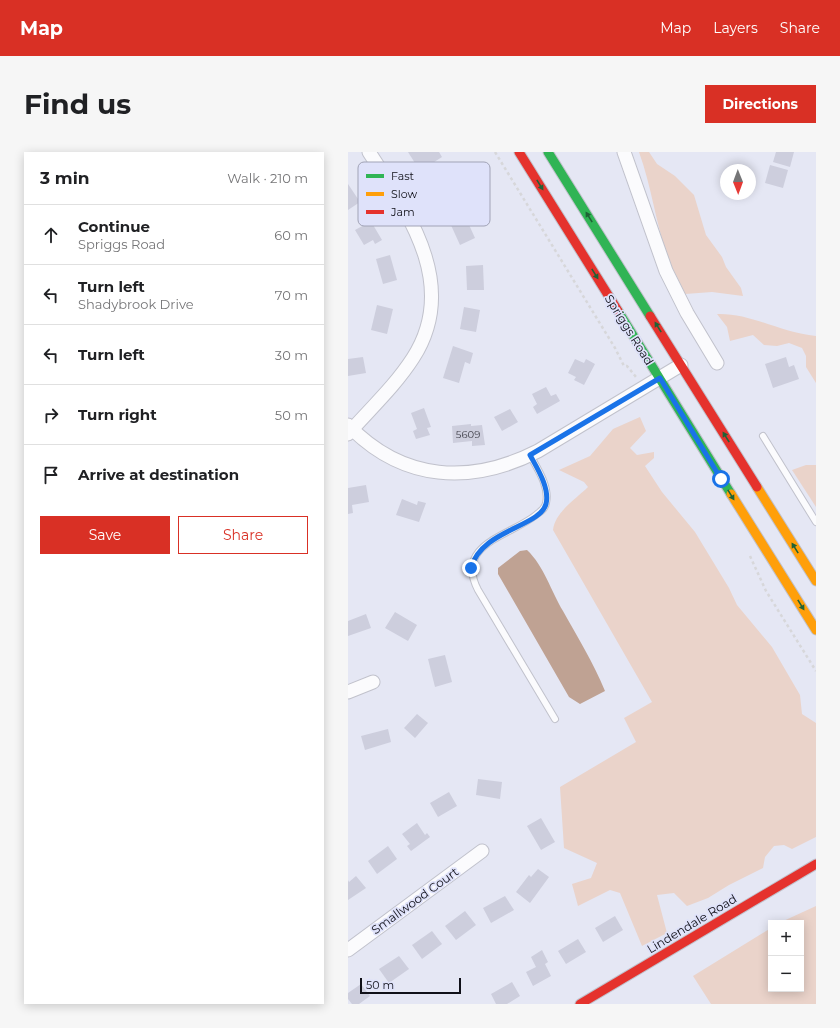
<!DOCTYPE html>
<html lang="en">
<head>
<meta charset="utf-8">
<style>
  :root { --surface:#fff; --page:#f6f6f6; --text:#202124; --muted:#757577; --line:#e0e0e0; --accent:#d93025 }
  body { margin:0; font-family:Montserrat,sans-serif; background:var(--page); color:var(--text) }
  .controls { position:absolute; right:12px; bottom:12px; display:grid; overflow:hidden; border-radius:0px; box-shadow:0 2px 10px #0003 }
  .controls button { width:36px; height:36px; display:grid; place-items:center; padding:0; border:0; border-bottom:1px solid var(--line); background:var(--surface); color:var(--text); font:20px sans-serif }
  .compass { position:absolute; left:372px; top:12px; width:36px; height:36px; border-radius:50%; background:var(--surface); box-shadow:0 2px 10px #0003; rotate:179deg }
  .scale { position:absolute; left:12px; bottom:10px; width:101px; box-sizing:border-box; padding-left:4px; border:2px solid #101018; border-top:0; font-size:11px; line-height:14px; white-space:nowrap; color:#101018; -webkit-text-stroke:3px #dfe2fa; paint-order:stroke }
  .stop { position:absolute; width:12px; height:12px; margin:-9px; border:3px solid #1a73e8; border-radius:50%; background:#fff }
  .stop.end { background:#1a73e8; border-color:#fff; box-shadow:0 1px 4px #0008 }
  .list { margin:0; padding:0; list-style:none }
  h2 { display:flex; justify-content:space-between; align-items:center; height:52px; margin:0; padding:0 16px; font-size:17px }
  h2 small { font-size:13px; font-weight:400; color:var(--muted) }
  .list li { display:grid; grid-template-columns:26px 1fr auto; gap:12px; align-items:center; box-sizing:border-box; height:60px; padding:0 16px; border-top:1px solid var(--line) }
  .list b { display:block; font-size:15px; white-space:nowrap }
  .list p { margin:0; font-size:13px; white-space:nowrap; color:var(--muted) }
  .list em { font-size:13px; font-style:normal; color:var(--muted) }
  .actions { display:flex; gap:8px; padding:12px 16px }
  .actions a { flex:1; padding:9px 0; border:1px solid var(--accent); border-radius:0px; text-align:center; font-size:14px; color:var(--accent) }
  .actions .main { background:var(--accent); color:#fff }
  .icon { flex:none; width:22px; height:22px; fill:none; stroke:currentColor; stroke-width:2; stroke-linecap:round; stroke-linejoin:round }
  .map { position:relative; flex:none; width:468px; height:852px; overflow:hidden; border-radius:0px }
  header { display:flex; align-items:center; gap:24px; box-sizing:border-box; height:56px; padding:0 20px; background:var(--accent); color:#fff }
  header strong { font-size:19px }
  nav { display:flex; gap:22px; margin-inline-start:auto; font-size:14px }
  .intro { display:flex; align-items:center; justify-content:space-between; box-sizing:border-box; height:96px; padding:0 24px }
  h1 { margin:0; font-size:28px }
  .button { padding:10px 18px; border-radius:0px; background:var(--accent); color:#fff; font-size:14px; font-weight:700 }
  main { display:flex; gap:24px; padding:0 24px }
  aside { flex:1; background:var(--surface); border-radius:0px; box-shadow:0 2px 10px #0003 }
  .map>svg:first-child { display:block }
  .green { fill:#ead3ca }
  .water { fill:#bfa293 }
  .building { fill:#cdcedd }
  .lines { fill:none; stroke-linecap:round; stroke-linejoin:round }
  .lane-casing { stroke:#c1c2cc; stroke-width:8 }
  .street-casing { stroke:#c1c2cc; stroke-width:15 }
  .fast-casing { stroke:#c1c2cc; stroke-width:11 }
  .slow-casing { stroke:#c1c2cc; stroke-width:11 }
  .jam-casing { stroke:#c1c2cc; stroke-width:11 }
  .path { stroke:#d7d7da; stroke-width:2.5; stroke-dasharray:3 3; stroke-linecap:butt }
  .lane { stroke:#fbfbfd; stroke-width:6 }
  .street { stroke:#fbfbfd; stroke-width:13 }
  .fast { stroke:#30b455; stroke-width:9 }
  .slow { stroke:#ff9f0a; stroke-width:9 }
  .jam { stroke:#e5322d; stroke-width:9 }
  .oneway { fill:#206236 }
  .route { stroke:#1a73e8; stroke-width:5 }
  .labels { text-anchor:middle; stroke-width:3.5; stroke-linejoin:round; paint-order:stroke }
  .number-label { font-size:10px; fill:#40404a }
  .street-label { font-size:12px; fill:#101018; stroke:#dfe2fa }
  .key { fill:#dfe2fa; stroke:#a1a3b6; stroke-width:1 }
  .key-label { font-size:11px; fill:#101018 }
</style>
</head>
<body>
<header>
<strong>Map</strong>
<nav><a>Map</a><a>Layers</a><a>Share</a></nav>
</header>
<div class="intro"><h1>Find us</h1><a class="button">Directions</a></div>
<main>
<aside>
<h2>3 min<small>Walk · 210 m</small></h2>
<ul class="list">
<li><svg class="icon" aria-label="ahead" viewBox="0 0 24 24"><path d="M12 20V5M6 11l6-6 6 6"/></svg><div><b>Continue</b><p>Spriggs Road</p></div><em>60 m</em></li>
<li><svg class="icon" aria-label="left" viewBox="0 0 24 24"><path d="M17 20v-9H6M10 6l-5 5 5 5"/></svg><div><b>Turn left</b><p>Shadybrook Drive</p></div><em>70 m</em></li>
<li><svg class="icon" aria-label="left" viewBox="0 0 24 24"><path d="M17 20v-9H6M10 6l-5 5 5 5"/></svg><div><b>Turn left</b></div><em>30 m</em></li>
<li><svg class="icon" aria-label="right" viewBox="0 0 24 24"><path d="M7 20v-9h11M14 6l5 5-5 5"/></svg><div><b>Turn right</b></div><em>50 m</em></li>
<li><svg class="icon" aria-label="arrive" viewBox="0 0 24 24"><path d="M6 21V4h12l-3 4 3 4H6"/></svg><div><b>Arrive at destination</b></div></li>
</ul>
<div class="actions"><a class="main">Save</a><a>Share</a></div>
</aside>
<div class="map">
<svg width="468" height="852" viewBox="0 0 468 852">
  <rect width="100%" height="100%" fill="#e5e7f4"/>
  <g class="green">
    <path d="M291 0H301L309 12 327 24 346 43 358 83 374 105 378 115 393 136 395 144 364 140 337 142C310 99 308 47 291 0Z"/>
    <path d="M369 162C404 161 433 181 468 184V231L458 215V204L454 196 441 191 429 194 416 193 405 183 382 189 379 175Z"/>
    <path d="M292 265 298 279 282 296 289 303 306 300V306L297 314 314 340 347 380 381 436 389 453 424 495 452 543 454 562 468 571V685L444 697 436 693 426 694 417 705 415 716 381 733 360 746 339 754 326 741 309 743 319 781 294 794 272 741 262 738 230 754 224 732 243 726 249 711 216 696 212 635 288 590 276 566 304 550 205 378C207 360 228 347 240 335L236 330 211 318 242 304 265 277Z"/>
    <polygon points="458,313 468,313 468,355 444,318"/>
    <polygon points="468,754 468,852 363,852 345,824 423,776 423,837 453,837 453,771 431,771"/>
  </g>
  <path class="water" d="M179 398C196 414 203 439 215 459 230 486 245 510 257 539L232 552 221 545 150 422V416L172 399Z"/>
  <g class="building">
    <polygon points="60,0 91,0 94,5 72,19"/>
    <polygon points="428,0 446,0 442,15 425,10"/>
    <polygon points="422,13 440,18 435,36 417,31"/>
    <polygon points="0,32 12,50 0,58"/>
    <polygon points="117,64 127,86 112,93 102,71"/>
    <polygon points="21,66 34,88 27,92 25,88 16,93 7,78 18,72 16,69"/>
    <polygon points="42,103 49,128 35,132 28,107"/>
    <polygon points="135,113 136,138 119,138 118,114"/>
    <polygon points="29,153 45,157 39,182 23,178"/>
    <polygon points="116,155 132,158 128,180 112,177"/>
    <polygon points="105,194 125,201 122,212 117,210 111,231 95,226"/>
    <polygon points="15,205 18,221 0,224 0,207"/>
    <polygon points="438,205 441,215 446,213 451,227 425,236 417,212"/>
    <polygon points="227,207 236,211 238,207 247,212 236,233 226,228 228,225 220,221"/>
    <polygon points="198,235 203,244 208,242 212,249 189,262 185,255 189,252 184,242"/>
    <polygon points="76,256 83,275 79,276 82,283 68,287 65,279 69,277 63,261"/>
    <polygon points="162,257 170,270 154,279 146,265"/>
    <polygon points="123,272 123,274 134,273 137,293 124,294 124,289 105,291 104,274"/>
    <polygon points="18,333 21,350 4,353 5,361 0,362 0,336"/>
    <polygon points="54,347 69,353 70,349 78,351 71,370 48,363"/>
    <polygon points="47,460 69,473 60,489 37,476"/>
    <polygon points="18,462 23,476 0,484 0,469"/>
    <polygon points="97,503 104,530 87,535 80,507"/>
    <polygon points="69,562 80,571 67,586 56,576"/>
    <polygon points="40,577 43,590 17,598 13,584"/>
    <polygon points="130,627 154,630 152,647 128,643"/>
    <polygon points="101,640 109,654 90,665 82,651"/>
    <polygon points="193,666 207,690 193,698 179,674"/>
    <polygon points="69,671 77,683 79,681 82,685 63,699 59,694 62,692 54,682"/>
    <polygon points="40,694 49,707 29,722 20,709"/>
    <polygon points="190,717 201,725 182,751 168,740 181,723 183,725"/>
    <polygon points="8,724 18,736 0,748 0,728 1,730"/>
    <polygon points="157,744 166,758 143,771 135,756"/>
    <polygon points="117,759 128,773 108,788 97,774"/>
    <polygon points="267,764 275,778 255,790 247,776"/>
    <polygon points="84,779 94,792 74,807 64,793"/>
    <polygon points="230,787 238,800 218,812 210,799"/>
    <polygon points="194,798 200,810 197,812 203,824 185,834 178,820 188,815 183,805"/>
    <polygon points="51,804 61,817 41,831 31,817"/>
    <polygon points="164,830 172,844 159,852 148,852 143,842"/>
    <polygon points="13,832 22,844 11,852 4,852 0,847 0,841"/>
  </g>
  <g class="lines">
    <defs>
      <g id="lane">
        <polyline points="415,284 468,370"/>
        <path d="M182 303C189 316 202 335 198 351 197 357 193 359 188 363 162 384 106 392 130 438L207 567"/>
      </g>
      <g id="street">
        <polyline points="276,0 318,119 339,161 369,211"/>
        <path d="M0 273C55 330 123 333 190 299L333 213"/>
        <path d="M0 282C22 257 47 234 65 206 112 133 60 61 21 0"/>
        <polyline points="0,540 25,530"/>
        <polyline points="0,798 134,699"/>
      </g>
      <g id="fast">
        <polyline points="200,0 302,164"/>
        <polyline points="270,159 383,342"/>
      </g>
      <g id="slow">
        <polyline points="409,335 468,429"/>
        <polyline points="383,342 468,478"/>
      </g>
      <g id="jam">
        <polyline points="171,0 270,159"/>
        <polyline points="302,164 409,335"/>
        <polyline points="232,852 468,712"/>
      </g>
    </defs>
    <use href="#lane" class="lane-casing"/>
    <use href="#street" class="street-casing"/>
    <use href="#fast" class="fast-casing"/>
    <use href="#slow" class="slow-casing"/>
    <use href="#jam" class="jam-casing"/>
    <g class="path">
      <polyline points="147,0 267,196 276,214 279,214 288,225"/>
      <polyline points="402,404 418,439 468,519"/>
    </g>
    <use href="#lane" class="lane"/>
    <use href="#street" class="street"/>
    <use href="#fast" class="fast"/>
    <use href="#slow" class="slow"/>
    <use href="#jam" class="jam"/>
  </g>
  <defs><path id="oneway-solid" d="M-6-.8H1V-3.2L6.5 0L1 3.2V.8H-6Z"/></defs>
  <g class="oneway">
    <use href="#oneway-solid" transform="translate(192 33) rotate(58)"/>
    <use href="#oneway-solid" transform="translate(241 65) rotate(-122)"/>
    <use href="#oneway-solid" transform="translate(247 122) rotate(58)"/>
    <use href="#oneway-solid" transform="translate(310 175) rotate(-122)"/>
    <use href="#oneway-solid" transform="translate(378 285) rotate(-122)"/>
    <use href="#oneway-solid" transform="translate(383 343) rotate(58)"/>
    <use href="#oneway-solid" transform="translate(447 396) rotate(-122)"/>
    <use href="#oneway-solid" transform="translate(453 453) rotate(58)"/>
  </g>
  <g class="lines">
    <path class="route" d="M123 416C133 378 192 375 198 352 202 336 189 316 182 303L312 226 373 327"/>
  </g>
  <g class="labels">
    <g class="number-label">
      <text x="120" y="286">5609</text>
    </g>
    <g class="street-label">
      <text transform="translate(281 178) rotate(58)" y="4">Spriggs Road</text>
      <text transform="translate(67 749) rotate(-36)" y="4">Smallwood Court</text>
      <text transform="translate(344 772) rotate(-31)" y="4">Lindendale Road</text>
    </g>
  </g>
  <rect x="10" y="10" width="132" height="64" rx="6" class="key"/>
  <rect x="18" y="22" width="18" height="4" fill="#30b455"/>
  <rect x="18" y="40" width="18" height="4" fill="#ff9f0a"/>
  <rect x="18" y="58" width="18" height="4" fill="#e5322d"/>
  <g class="key-label">
    <text x="43" y="28">Fast</text>
    <text x="43" y="46">Slow</text>
    <text x="43" y="64">Jam</text>
  </g>
</svg>
<div class="controls">
<button>+</button>
<button>−</button>
</div>
<svg class="compass" viewBox="-18 -18 36 36"><path d="M0-13l5 13h-10z" fill="#e53935"/><path d="M0 13l5-13h-10z" fill="#757577"/></svg>
<div class="scale">50 m</div>
<div class="stop" style="left:373px;top:327px"></div>
<div class="stop end" style="left:123px;top:416px"></div>
</div>
</main>
</body>
</html>
